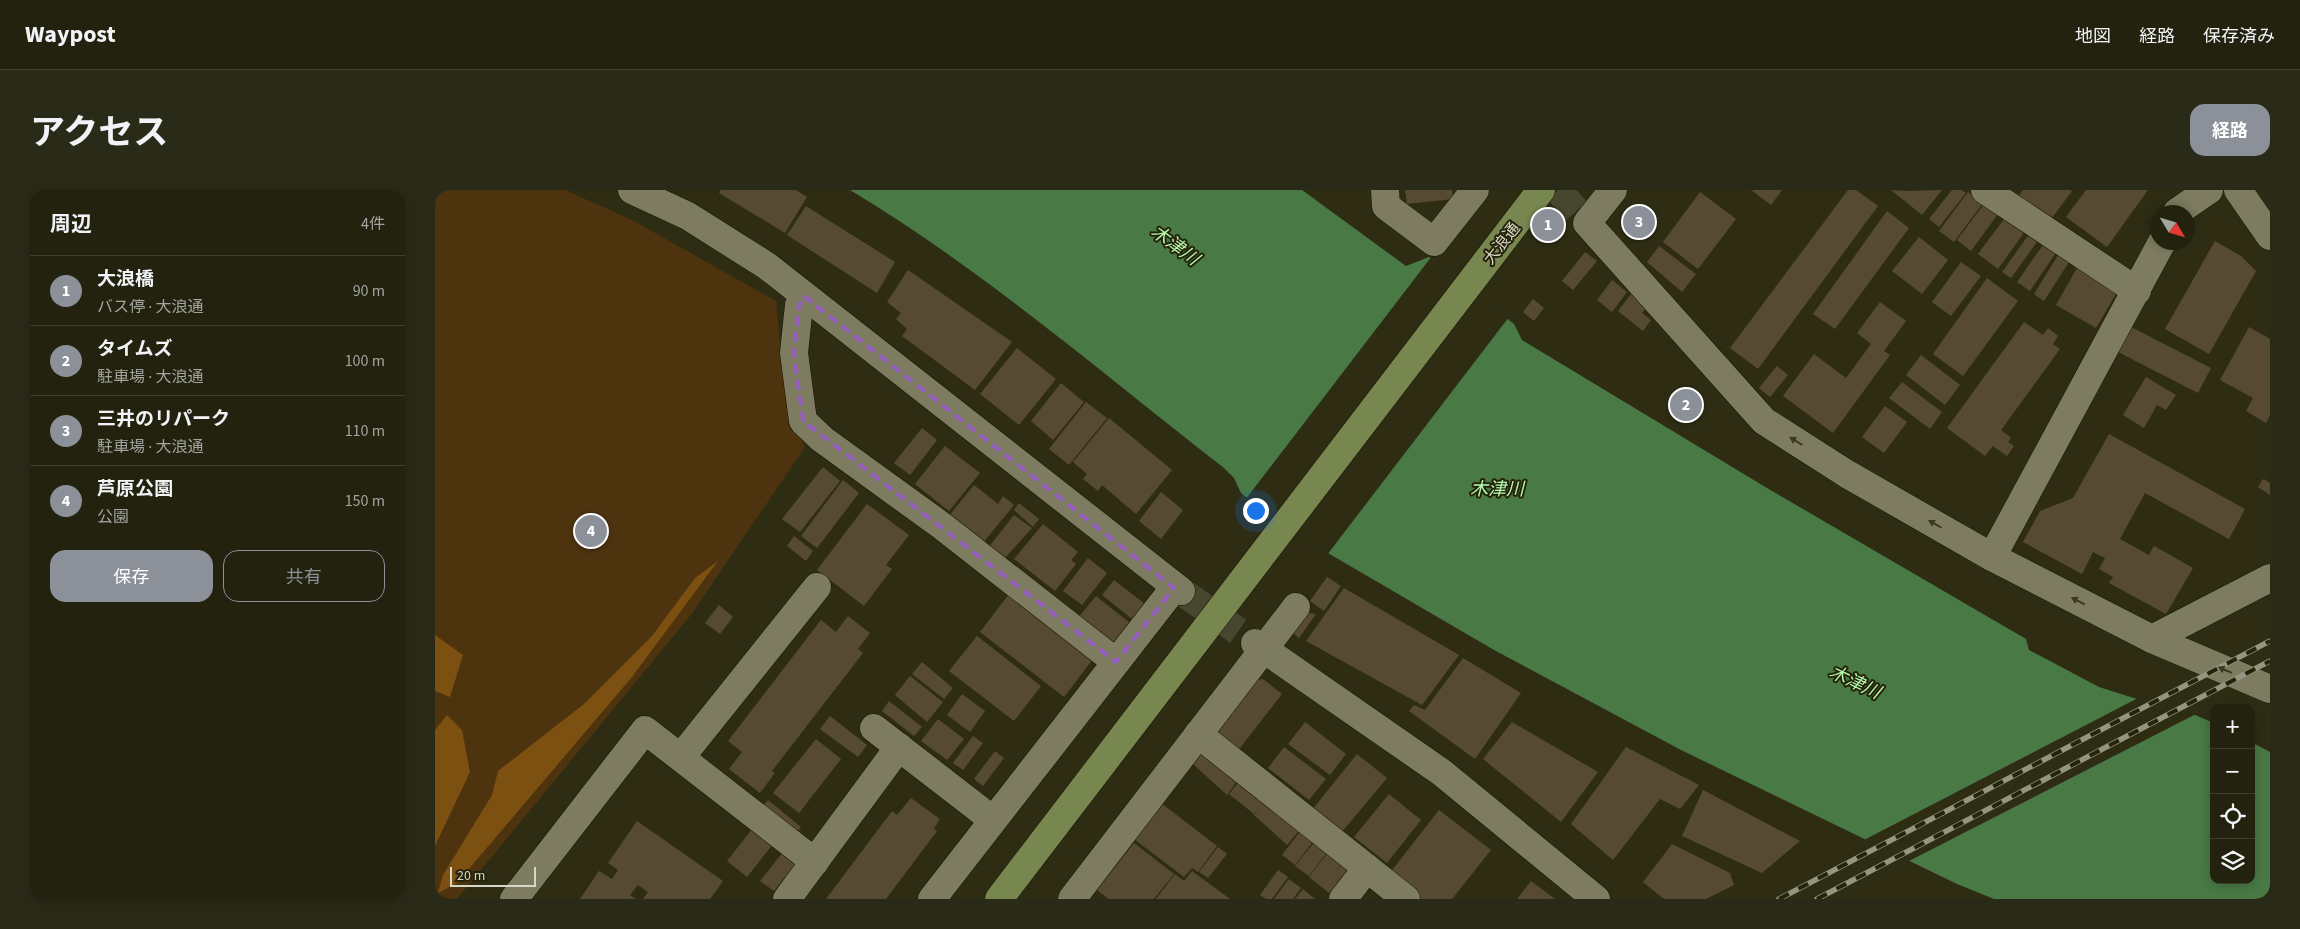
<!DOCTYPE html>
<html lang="ja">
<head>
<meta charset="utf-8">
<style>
  :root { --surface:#22220f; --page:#2a2a18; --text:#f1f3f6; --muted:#a2a49e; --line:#3f3f2f; --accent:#8c9099 }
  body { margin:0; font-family:"Source Sans 3","Noto Sans JP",sans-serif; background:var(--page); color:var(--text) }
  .controls { position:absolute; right:15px; bottom:15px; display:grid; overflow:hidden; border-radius:10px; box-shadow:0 2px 12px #0003 }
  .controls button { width:45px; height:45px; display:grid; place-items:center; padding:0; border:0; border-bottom:1px solid var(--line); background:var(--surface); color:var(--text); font:25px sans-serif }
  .compass { position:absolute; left:1715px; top:15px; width:45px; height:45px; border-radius:50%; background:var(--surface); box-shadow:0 2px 12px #0003; rotate:128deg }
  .scale { position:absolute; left:15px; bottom:12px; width:86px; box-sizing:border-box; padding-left:5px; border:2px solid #d7d7c7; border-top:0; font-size:14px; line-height:18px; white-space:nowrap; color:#d7d7c7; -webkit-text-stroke:4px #25230a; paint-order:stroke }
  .you { position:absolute; left:820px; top:320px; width:18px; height:18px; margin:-12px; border:4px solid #fff; border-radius:50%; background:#1a73e8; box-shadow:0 0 0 8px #1a73e833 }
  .badge { display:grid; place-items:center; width:32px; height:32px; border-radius:50%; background:var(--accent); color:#fff; font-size:16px; font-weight:700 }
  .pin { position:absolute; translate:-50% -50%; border:2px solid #fff; box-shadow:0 1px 5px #0006 }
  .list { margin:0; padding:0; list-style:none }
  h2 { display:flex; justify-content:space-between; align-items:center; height:65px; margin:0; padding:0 20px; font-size:21px }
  h2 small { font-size:16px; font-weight:400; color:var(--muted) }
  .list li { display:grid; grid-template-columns:32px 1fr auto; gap:15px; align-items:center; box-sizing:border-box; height:70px; padding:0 20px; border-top:1px solid var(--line) }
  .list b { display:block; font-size:19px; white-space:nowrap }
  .list p { margin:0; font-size:16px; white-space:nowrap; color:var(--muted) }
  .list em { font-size:16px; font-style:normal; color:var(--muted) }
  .actions { display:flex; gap:10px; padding:15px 20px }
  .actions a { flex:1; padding:11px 0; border:1px solid var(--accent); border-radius:15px; text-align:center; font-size:18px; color:var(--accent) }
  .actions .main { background:var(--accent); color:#fff }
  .icon { flex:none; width:28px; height:28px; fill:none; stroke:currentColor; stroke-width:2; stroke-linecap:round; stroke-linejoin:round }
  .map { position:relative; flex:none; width:1835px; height:709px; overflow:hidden; border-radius:15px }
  header { display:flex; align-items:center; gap:30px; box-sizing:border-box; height:70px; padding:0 25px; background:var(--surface); border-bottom:1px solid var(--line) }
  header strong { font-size:24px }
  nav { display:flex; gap:28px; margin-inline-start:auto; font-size:18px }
  .intro { display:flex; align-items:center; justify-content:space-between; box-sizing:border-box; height:120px; padding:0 30px }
  h1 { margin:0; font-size:35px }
  .button { padding:12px 22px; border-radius:15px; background:var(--accent); color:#fff; font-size:18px; font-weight:700 }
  main { display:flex; gap:30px; padding:0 30px }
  aside { flex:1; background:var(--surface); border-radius:15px; box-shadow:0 2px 12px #0003 }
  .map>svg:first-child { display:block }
  .green { fill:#4e330f }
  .forest { fill:#7c5011 }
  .water { fill:#497945 }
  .pier { fill:#2e2d14 }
  .building { fill:#564b32 }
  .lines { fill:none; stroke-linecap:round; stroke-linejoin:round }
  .minor-tunnel { stroke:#47462f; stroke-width:28; stroke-dasharray:28 14; stroke-linecap:butt }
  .minor-casing { stroke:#171500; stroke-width:29 }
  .major-casing { stroke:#171500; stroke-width:29 }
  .minor { stroke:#7d7c60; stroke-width:28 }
  .major { stroke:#78864f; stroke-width:28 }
  .rail-casing { stroke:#949480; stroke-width:5.5 }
  .rail { stroke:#25230a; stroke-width:4; stroke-dasharray:11; stroke-linecap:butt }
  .oneway { fill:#3b3920 }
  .marked { fill:none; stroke:#975fc1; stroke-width:4; stroke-dasharray:10 6; stroke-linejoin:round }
  .labels { text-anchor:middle; stroke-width:4; stroke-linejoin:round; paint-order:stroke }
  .street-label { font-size:16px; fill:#d7d7c7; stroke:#25230a }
  .water-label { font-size:18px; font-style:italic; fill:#b3faad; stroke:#25230a }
</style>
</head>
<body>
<header>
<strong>Waypost</strong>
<nav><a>地図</a><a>経路</a><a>保存済み</a></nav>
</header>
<div class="intro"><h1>アクセス</h1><a class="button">経路</a></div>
<main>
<aside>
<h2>周辺<small>4件</small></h2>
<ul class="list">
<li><span class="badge">1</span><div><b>大浪橋</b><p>バス停 · 大浪通</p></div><em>90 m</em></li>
<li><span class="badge">2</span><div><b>タイムズ</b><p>駐車場 · 大浪通</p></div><em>100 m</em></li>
<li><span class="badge">3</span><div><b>三井のリパーク</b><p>駐車場 · 大浪通</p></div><em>110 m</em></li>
<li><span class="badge">4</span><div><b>芦原公園</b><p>公園</p></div><em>150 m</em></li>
</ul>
<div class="actions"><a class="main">保存</a><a>共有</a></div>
</aside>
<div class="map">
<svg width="1835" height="709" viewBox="0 0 1835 709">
  <rect width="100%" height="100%" fill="#2e2d14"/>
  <path class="green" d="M0 0H130L197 30 341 111C346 160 347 212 370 257L256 425 22 709H0Z"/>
  <g class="forest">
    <polygon points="283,371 197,487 22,693 3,703 8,685 57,605 63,581 149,514 217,446 260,388"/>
    <polygon points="0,445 28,465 15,507 0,501"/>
    <polygon points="12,525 27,540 35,582 0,656 0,540"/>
  </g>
  <path class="water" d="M415 0H867L971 76 994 67 1079 134 1087 150 1332 298 1591 449 1594 460 1664 497 1705 510 1722 509 1779 533V690H1816V552L1835 562V709H1559L1522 694 1246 560 1059 460 850 338 806 303 799 288 789 278C667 183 548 80 415 0Z"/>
  <g class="pier">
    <polygon points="997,66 1074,127 892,365 848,340 810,310"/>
    <polygon points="1705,507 1723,507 1763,523 1472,672 1427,651"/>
  </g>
  <g class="building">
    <polygon points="286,0 361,0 372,7 350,43 284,3"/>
    <polygon points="970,0 1017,0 1018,9 972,14"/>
    <polygon points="1316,0 1347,0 1336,15"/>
    <polygon points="1413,0 1421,0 1443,16 1323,179 1295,158"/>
    <polygon points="1456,0 1472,1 1507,0 1487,25"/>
    <polygon points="1517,0 1527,0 1531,3 1504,37 1494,29"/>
    <polygon points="1588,0 1635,0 1637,1 1614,32 1582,8"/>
    <polygon points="1651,0 1713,0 1672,57 1631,27"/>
    <polygon points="1265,2 1301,29 1263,79 1228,52"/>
    <polygon points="1533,2 1548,13 1519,52 1504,41"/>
    <polygon points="1549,14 1563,24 1536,61 1522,50"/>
    <polygon points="371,16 460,72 442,103 352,45"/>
    <polygon points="1452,21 1474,38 1400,139 1378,124"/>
    <polygon points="1572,25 1591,40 1563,79 1543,64"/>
    <polygon points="1595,43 1604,49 1576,88 1567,82"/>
    <polygon points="1484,47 1513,70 1487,104 1457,81"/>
    <polygon points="1780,51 1806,66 1821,81 1774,164 1730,139"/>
    <polygon points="1610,52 1622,61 1595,101 1582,92"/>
    <polygon points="1224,56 1261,84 1247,102 1212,72"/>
    <polygon points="1150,62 1162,71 1138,100 1127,91"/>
    <polygon points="1625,62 1636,69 1609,111 1599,104"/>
    <polygon points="1526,72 1546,86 1516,126 1497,112"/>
    <polygon points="1642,78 1682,102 1661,138 1621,115"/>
    <polygon points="473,80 577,152 540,200 467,146 472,139 461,129 466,123 452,112"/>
    <polygon points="1552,88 1583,111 1528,186 1498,164"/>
    <polygon points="1177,90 1192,102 1177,122 1162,110"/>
    <polygon points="1196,104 1212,117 1207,123 1216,130 1208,141 1183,121"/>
    <polygon points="1098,109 1109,118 1099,131 1088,122"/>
    <polygon points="1445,112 1471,131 1449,161 1455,165 1398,243 1348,206 1379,164 1411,188 1436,154 1422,143"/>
    <polygon points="1589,132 1608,145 1613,138 1623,146 1618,154 1625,159 1566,240 1576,248 1573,252 1579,256 1572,266 1558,256 1550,266 1512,238"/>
    <polygon points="1696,137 1776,178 1763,203 1683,162"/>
    <polygon points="1814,137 1835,149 1835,225 1831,233 1811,221 1818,208 1785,190"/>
    <polygon points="582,158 621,189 584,235 545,204"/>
    <polygon points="1486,165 1525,195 1510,215 1471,185"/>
    <polygon points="1342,176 1353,185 1335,207 1324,198"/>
    <polygon points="1711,187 1741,205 1731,220 1722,215 1709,238 1688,225"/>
    <polygon points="1467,192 1507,222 1495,239 1454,208"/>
    <polygon points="626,193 649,212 618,250 596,231"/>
    <polygon points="651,212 672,228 634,275 614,259"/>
    <polygon points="1450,216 1472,232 1449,263 1427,247"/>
    <polygon points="674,228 737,280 701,324 667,295 663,301 648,289 652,284 638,272"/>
    <polygon points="487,238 502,250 475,285 459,273"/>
    <polygon points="1674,244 1810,319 1794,349 1710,303 1685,349 1714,365 1719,356 1758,378 1731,424 1674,393 1678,387 1664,379 1670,368 1658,362 1647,384 1588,352 1605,321 1638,308"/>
    <polygon points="510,256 545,283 514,321 480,294"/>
    <polygon points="388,277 405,291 365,342 347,329"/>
    <polygon points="1828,289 1835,293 1835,305 1823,297"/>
    <polygon points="408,290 424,303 382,358 366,346"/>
    <polygon points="539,295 563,314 568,306 579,315 547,354 513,327"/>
    <polygon points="726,302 748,320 726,349 704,331"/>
    <polygon points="584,313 604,329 598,337 579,320"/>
    <polygon points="432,314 474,345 451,375 457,379 429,416 382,380"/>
    <polygon points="579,325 597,338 568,370 553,358"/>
    <polygon points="608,334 643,362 636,370 641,374 620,401 579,369"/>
    <polygon points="359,346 378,361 371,371 352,356"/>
    <polygon points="653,368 672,383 647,415 628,401"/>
    <polygon points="892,387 906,396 889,421 875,411"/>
    <polygon points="679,390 710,414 697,429 667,405"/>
    <polygon points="909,398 1024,465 987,515 871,451"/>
    <polygon points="574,404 658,469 629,507 545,442"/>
    <polygon points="661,406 695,433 677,456 643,428"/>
    <polygon points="284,415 298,427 285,444 270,433"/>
    <polygon points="868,422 881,424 864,448 855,441"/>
    <polygon points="413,426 435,443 423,459 428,463 337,581 340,583 325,603 294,579 307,562 293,551 386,430 401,442"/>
    <polygon points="542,446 606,496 579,531 514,481"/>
    <polygon points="1028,468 1086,503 1040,569 974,521 979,515 990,520"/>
    <polygon points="487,472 518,498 509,509 477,484"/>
    <polygon points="475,486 508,512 492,532 460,505"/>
    <polygon points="828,489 847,504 801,563 778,545 821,490"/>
    <polygon points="527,504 550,521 535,542 512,525"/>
    <polygon points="454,511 487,537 479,546 447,521"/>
    <polygon points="395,526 432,555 423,567 385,539"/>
    <polygon points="503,529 529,549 512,570 486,551"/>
    <polygon points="870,532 911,564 895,585 853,554"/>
    <polygon points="1077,532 1163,582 1126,632 1048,569"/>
    <polygon points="538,546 548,553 528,580 518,573"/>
    <polygon points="381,549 406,569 364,623 338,603"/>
    <polygon points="849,557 891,589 874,610 833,578"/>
    <polygon points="1191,557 1264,595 1245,619 1225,609 1178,670 1136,634"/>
    <polygon points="560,561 569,568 548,596 539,589"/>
    <polygon points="922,564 952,588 906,643 877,620"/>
    <polygon points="765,565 773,565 804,588 792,605 758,574"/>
    <polygon points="806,589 866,638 852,655 819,625 825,617 819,624 794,604"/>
    <polygon points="1268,600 1365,651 1327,683 1247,646"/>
    <polygon points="954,604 986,630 952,673 919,647"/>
    <polygon points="476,608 505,629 499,638 502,641 451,709 391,709 457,621 462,625"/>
    <polygon points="333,610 366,637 357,648 324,620"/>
    <polygon points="726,613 782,656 763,682 757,678 749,687 699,649"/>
    <polygon points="1004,620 1056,660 1017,709 985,709 954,684"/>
    <polygon points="202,631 288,691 275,709 208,709 213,702 203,695 195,705 201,709 145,709 164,681 177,689 183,680 173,673"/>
    <polygon points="317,639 338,654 312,687 292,671"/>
    <polygon points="867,639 880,649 860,675 847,665"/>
    <polygon points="881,650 894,660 874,686 860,676"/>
    <polygon points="699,653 739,684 719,709 674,709 662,700"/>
    <polygon points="1237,654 1295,683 1299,695 1271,709 1229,709 1208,692"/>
    <polygon points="783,657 792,664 773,688 764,682"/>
    <polygon points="895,660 908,671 896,686 909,671 913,686 898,706 874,687"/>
    <polygon points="348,662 362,672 339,701 325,691"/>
    <polygon points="843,680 853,687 837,709 831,709 825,705"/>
    <polygon points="757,681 795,709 721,709 740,684 749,691"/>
    <polygon points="854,689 866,698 858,709 839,709"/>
    <polygon points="1096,691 1120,709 1082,709"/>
    <polygon points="868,699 880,709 860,709"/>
  </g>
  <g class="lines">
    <g class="minor-tunnel">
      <polyline points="1123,0 1145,25"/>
      <polyline points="746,401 820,453"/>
    </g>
    <defs>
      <g id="minor">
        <polyline points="197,0 253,26 332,76 746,401"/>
        <polyline points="950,0 951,16 999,52 1040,0"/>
        <polyline points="1178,0 1152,33 1329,231 1412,284 1557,367 1717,449 1835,499"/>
        <polyline points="1550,0 1702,101"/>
        <polyline points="1803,0 1835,46"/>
        <polyline points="1742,22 1774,0"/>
        <polyline points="369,106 364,115 359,163 368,231 387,249 507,336 681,472"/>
        <polyline points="1557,367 1727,52"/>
        <polyline points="1717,449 1835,388"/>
        <polyline points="820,453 1006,582 1161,709"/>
        <polyline points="439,538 558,630"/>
        <polyline points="763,544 971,709"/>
        <polyline points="246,567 382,397"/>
        <polyline points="79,709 210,540 380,672"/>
        <polyline points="352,709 464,557"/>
        <polyline points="497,709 739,398"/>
        <polyline points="637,709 861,417"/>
        <polyline points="908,709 932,678"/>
      </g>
      <polyline id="major" points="564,709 1106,0"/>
    </defs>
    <use href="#minor" class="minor-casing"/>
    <use href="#major" class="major-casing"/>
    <use href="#minor" class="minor"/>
    <use href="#major" class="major"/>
    <defs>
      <g id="rail">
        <polyline points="1344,709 1835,451"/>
        <polyline points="1382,709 1835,471"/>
      </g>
    </defs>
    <use href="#rail" class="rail-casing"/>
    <use href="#rail" class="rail"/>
  </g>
  <defs><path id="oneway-solid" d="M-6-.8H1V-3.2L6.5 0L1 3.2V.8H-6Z" transform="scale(1.25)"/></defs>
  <g class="oneway">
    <use href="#oneway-solid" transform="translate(1361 251) rotate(-148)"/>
    <use href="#oneway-solid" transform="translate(1500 334) rotate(-150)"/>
    <use href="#oneway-solid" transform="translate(1643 411) rotate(-153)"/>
    <use href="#oneway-solid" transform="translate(1790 480) rotate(-157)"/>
  </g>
  <path class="marked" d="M369 106 739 398 681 472 368 231 359 163 364 115Z"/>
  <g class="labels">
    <g class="street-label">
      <text transform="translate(1066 53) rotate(-52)" y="6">大浪通</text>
    </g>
    <g class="water-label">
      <text transform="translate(740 55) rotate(36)" y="6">木津川</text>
      <text x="1062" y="305">木津川</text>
      <text transform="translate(1420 492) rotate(25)" y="6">木津川</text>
    </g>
  </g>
</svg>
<div class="controls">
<button>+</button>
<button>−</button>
<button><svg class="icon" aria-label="locate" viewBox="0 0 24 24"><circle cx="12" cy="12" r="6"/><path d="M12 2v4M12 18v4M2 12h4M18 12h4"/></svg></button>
<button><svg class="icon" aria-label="layers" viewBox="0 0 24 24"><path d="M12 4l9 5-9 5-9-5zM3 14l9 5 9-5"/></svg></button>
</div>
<svg class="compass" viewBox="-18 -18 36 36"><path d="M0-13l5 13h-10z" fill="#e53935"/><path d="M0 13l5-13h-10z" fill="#a2a49e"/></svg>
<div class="scale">20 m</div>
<div class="you"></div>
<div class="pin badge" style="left:1113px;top:35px">1</div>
<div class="pin badge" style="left:1251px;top:215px">2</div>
<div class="pin badge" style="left:1204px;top:32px">3</div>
<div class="pin badge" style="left:156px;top:341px">4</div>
</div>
</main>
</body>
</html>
